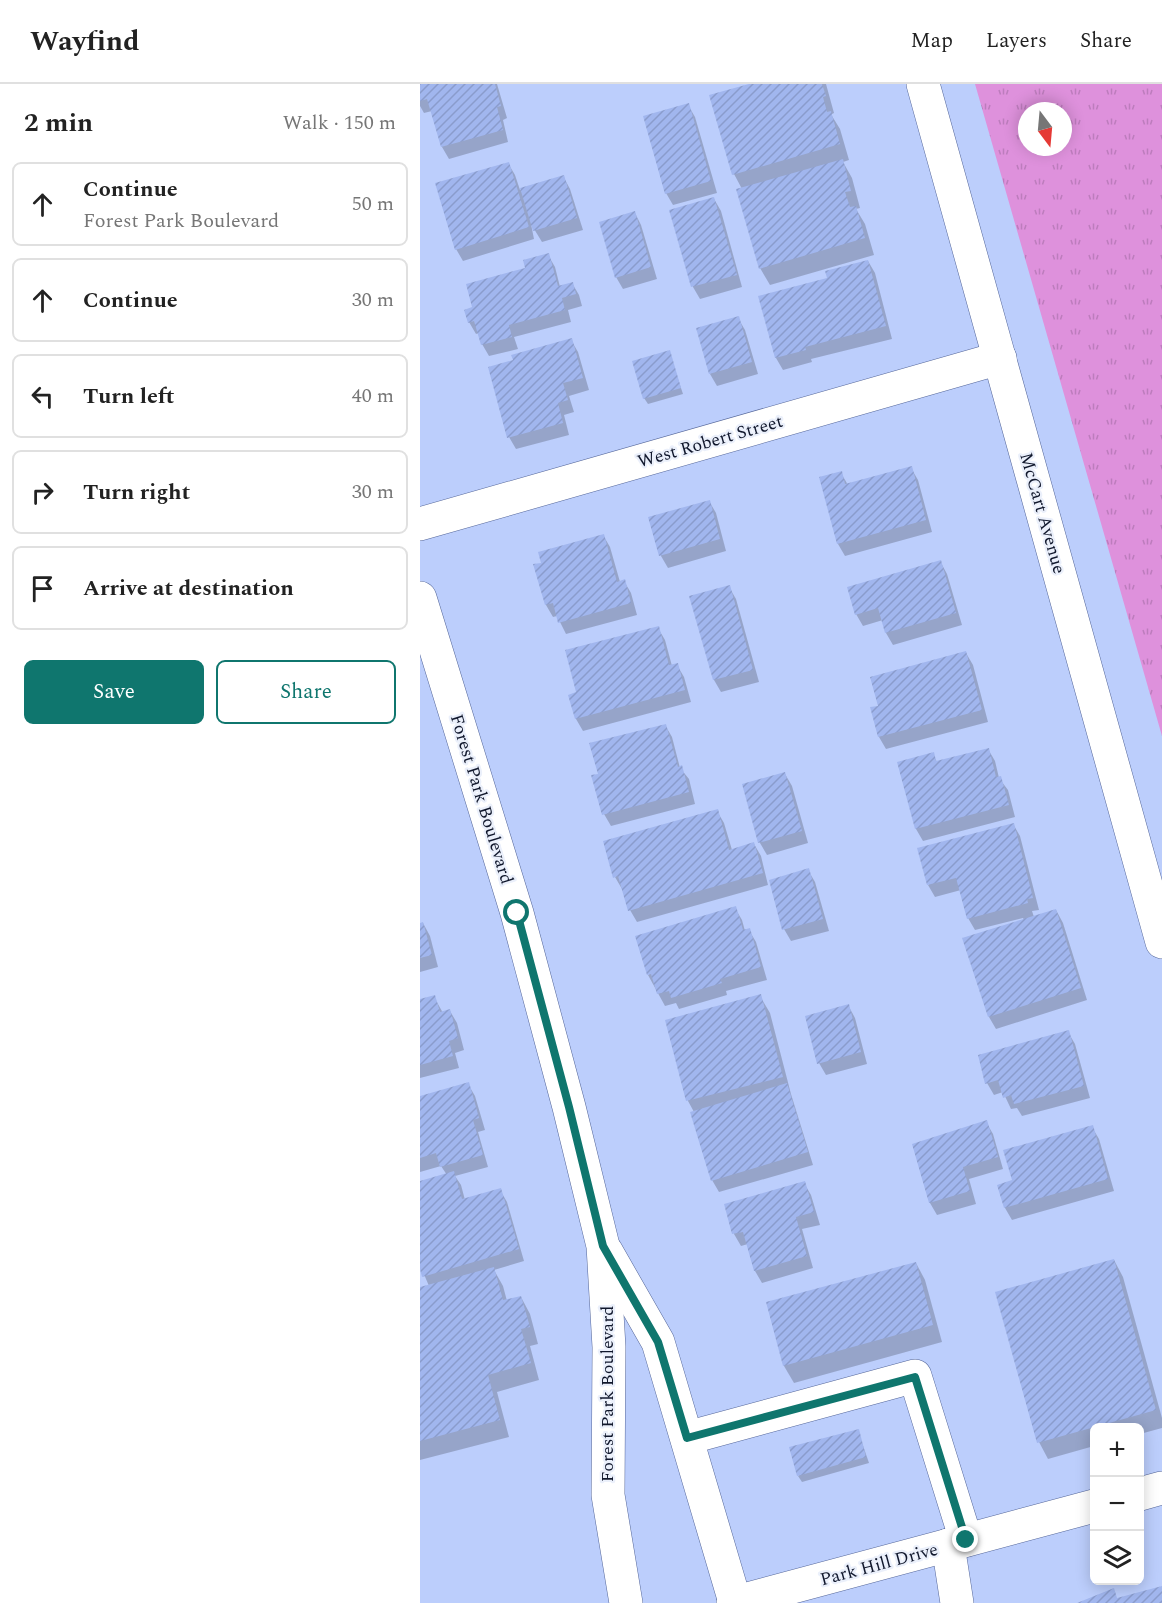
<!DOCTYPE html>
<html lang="en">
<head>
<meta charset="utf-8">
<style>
  :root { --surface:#fff; --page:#f2f2f2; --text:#222; --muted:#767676; --line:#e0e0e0; --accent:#0f766e }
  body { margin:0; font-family:Spectral,serif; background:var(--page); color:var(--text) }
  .controls { position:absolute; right:18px; bottom:18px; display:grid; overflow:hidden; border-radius:9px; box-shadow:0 3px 15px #0003 }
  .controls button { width:54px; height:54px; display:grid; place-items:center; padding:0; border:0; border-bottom:2px solid var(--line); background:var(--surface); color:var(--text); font:30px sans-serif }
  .compass { position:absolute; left:598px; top:18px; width:54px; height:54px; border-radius:50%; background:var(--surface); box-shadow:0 3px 15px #0003; rotate:164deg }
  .stop { position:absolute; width:18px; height:18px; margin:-14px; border:4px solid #0f766e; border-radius:50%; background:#fff }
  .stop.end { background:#0f766e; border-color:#fff; box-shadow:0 2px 6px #0008 }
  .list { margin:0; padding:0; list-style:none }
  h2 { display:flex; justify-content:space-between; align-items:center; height:78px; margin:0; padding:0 24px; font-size:26px }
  h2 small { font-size:20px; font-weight:400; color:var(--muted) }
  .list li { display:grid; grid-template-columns:39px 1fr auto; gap:18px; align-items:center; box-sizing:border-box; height:84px; margin:0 12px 12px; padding:0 12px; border:2px solid var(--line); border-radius:9px }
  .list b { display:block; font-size:22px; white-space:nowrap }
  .list p { margin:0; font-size:20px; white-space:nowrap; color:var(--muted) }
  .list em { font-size:20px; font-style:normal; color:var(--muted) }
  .actions { display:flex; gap:12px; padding:18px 24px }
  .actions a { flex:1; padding:14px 0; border:2px solid var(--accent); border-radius:9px; text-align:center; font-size:21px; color:var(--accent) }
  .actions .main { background:var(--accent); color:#fff }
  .icon { flex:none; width:33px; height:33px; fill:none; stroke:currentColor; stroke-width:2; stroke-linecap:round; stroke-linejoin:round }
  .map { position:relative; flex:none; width:742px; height:1519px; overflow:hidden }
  header { display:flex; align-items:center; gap:36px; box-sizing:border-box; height:84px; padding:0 30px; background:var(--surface); border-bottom:2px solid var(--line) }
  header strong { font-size:28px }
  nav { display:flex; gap:33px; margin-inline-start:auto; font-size:21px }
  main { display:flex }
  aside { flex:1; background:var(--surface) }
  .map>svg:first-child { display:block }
  .park { fill:url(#park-tufts); fill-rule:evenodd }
  .shadow { fill:#0003 }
  .building { fill:url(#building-hatch) }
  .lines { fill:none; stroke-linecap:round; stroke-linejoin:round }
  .minor-casing { stroke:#546699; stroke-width:34 }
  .minor { stroke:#fff; stroke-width:33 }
  .route { stroke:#0f766e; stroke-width:8 }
  .labels { text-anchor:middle; stroke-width:4.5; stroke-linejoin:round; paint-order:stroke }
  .street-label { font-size:18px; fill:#10172c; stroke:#ebf0fb }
</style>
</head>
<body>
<header>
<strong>Wayfind</strong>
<nav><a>Map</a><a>Layers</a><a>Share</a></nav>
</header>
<main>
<aside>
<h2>2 min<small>Walk · 150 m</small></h2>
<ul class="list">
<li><svg class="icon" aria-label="ahead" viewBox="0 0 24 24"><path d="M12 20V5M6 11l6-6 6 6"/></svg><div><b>Continue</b><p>Forest Park Boulevard</p></div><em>50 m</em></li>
<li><svg class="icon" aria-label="ahead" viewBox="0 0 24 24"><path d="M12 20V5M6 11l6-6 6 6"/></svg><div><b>Continue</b></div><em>30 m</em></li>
<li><svg class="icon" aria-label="left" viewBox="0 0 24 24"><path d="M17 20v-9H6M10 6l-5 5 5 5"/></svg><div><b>Turn left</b></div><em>40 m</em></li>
<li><svg class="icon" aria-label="right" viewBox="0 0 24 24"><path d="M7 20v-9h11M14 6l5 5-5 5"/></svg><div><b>Turn right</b></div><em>30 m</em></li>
<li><svg class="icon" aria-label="arrive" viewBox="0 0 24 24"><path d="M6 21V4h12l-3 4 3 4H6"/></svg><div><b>Arrive at destination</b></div></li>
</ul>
<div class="actions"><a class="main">Save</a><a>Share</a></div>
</aside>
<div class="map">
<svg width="742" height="1519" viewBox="0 0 742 1519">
  <defs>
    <pattern id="park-tufts" width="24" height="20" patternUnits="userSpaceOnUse" patternTransform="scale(1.5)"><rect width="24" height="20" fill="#de91dc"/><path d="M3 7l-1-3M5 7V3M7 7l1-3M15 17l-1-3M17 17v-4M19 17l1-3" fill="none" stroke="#bd7cbd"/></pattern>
    <pattern id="building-hatch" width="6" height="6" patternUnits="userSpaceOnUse" patternTransform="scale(1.5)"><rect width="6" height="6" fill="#a1b6ee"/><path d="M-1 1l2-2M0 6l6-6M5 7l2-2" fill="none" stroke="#8a9ccc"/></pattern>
  </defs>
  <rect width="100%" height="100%" fill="#bccefc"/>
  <path class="park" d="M555 0H742V652ZM607 27H643V63H607Z"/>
  <g class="shadow">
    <polygon points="0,0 77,0 87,34 83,36 88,58 29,75 22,63 12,27 4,29 0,22"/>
    <polygon points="334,0 406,0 414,29 412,30 412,32 420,45 429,76 423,78 432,94 440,124 436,125 445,140 454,171 350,201 340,184 322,105 314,90"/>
    <polygon points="268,21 275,33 297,109 253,121 246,109"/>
    <polygon points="88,79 95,91 100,106 143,92 150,105 163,146 122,158 111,140 114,155 43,177 36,165"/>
    <polygon points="294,115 301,127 322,203 280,215 273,203 251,127"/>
    <polygon points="215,129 221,141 237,195 203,205 196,193"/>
    <polygon points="128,171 135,183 140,203 152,199 159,211 162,222 148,226 151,238 94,253 98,265 69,272 62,260 59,249 56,250 49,238 54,224"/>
    <polygon points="448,177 455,189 472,255 391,275 392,278 363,286 356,274 409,195"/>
    <polygon points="318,234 325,246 338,290 297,302 290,290"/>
    <polygon points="151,256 158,268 169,306 149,312 154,328 144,331 149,351 96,365 89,353 95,277"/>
    <polygon points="249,268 263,310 228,320 224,314"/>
    <polygon points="491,384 498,396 512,448 425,472 418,460 401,394 421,389 428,401"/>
    <polygon points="289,417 296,429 306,467 248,484 241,472 230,434"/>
    <polygon points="183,451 190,463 200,498 204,497 211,509 217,531 146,550 137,532 133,533 126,521 123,480"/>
    <polygon points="520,477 527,490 542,541 473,561 466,549 463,536 443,542 436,530"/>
    <polygon points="309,503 316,515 339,598 301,608 294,596 271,513"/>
    <polygon points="238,544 245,556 252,582 257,581 264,593 271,618 163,647 156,635 150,612 158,609"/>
    <polygon points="546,569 553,581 568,638 466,665 459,653 452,624 459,623"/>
    <polygon points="245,641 252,653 260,684 269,695 275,720 191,742 184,730 180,691"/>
    <polygon points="568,665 575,677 579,694 588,706 595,733 503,757 496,745 479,679 513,670 517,678"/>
    <polygon points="365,690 372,702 388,759 347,771 340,759 324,701"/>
    <polygon points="297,727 304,739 312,766 334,760 341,772 348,801 217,838 210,826 204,805 202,805 195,793"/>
    <polygon points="593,740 600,752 619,826 612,827 614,833 636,826 643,839 667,916 576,945 569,933 604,836 603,834 555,846 548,834 541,806 515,813 508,801"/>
    <polygon points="388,786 395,798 409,847 371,857 364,845"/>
    <polygon points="315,824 322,836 325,847 329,846 336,858 347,896 306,907 307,911 259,925 256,919 245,922 228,891"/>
    <polygon points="3,839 10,852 18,883 0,888 0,840"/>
    <polygon points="340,912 350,929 371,1010 393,1081 299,1108 292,1096 274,1028 268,1017 246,937"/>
    <polygon points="14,913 23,929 30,927 37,939 44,966 35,969 39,984 0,994 0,917"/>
    <polygon points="428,921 435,934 447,980 406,991 399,979"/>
    <polygon points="648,948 655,960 670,1014 602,1032 597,1024 591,1025 583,1008 574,1011 567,999"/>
    <polygon points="48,1000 55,1012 65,1046 58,1048 68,1083 35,1092 41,1101 45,1116 80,1106 87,1118 104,1177 74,1186 83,1202 87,1217 101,1213 110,1230 118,1260 110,1262 119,1296 77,1308 89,1353 0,1376 0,1205 9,1202 0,1181 0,1099 27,1091 21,1082 0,1088 0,1014"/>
    <polygon points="566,1038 573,1050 583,1085 549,1095 556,1120 517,1131 510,1119 494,1061"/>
    <polygon points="672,1043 679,1055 694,1107 592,1136 585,1124 579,1102 594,1097"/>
    <polygon points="384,1099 391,1111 400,1141 382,1145 393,1184 342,1199 335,1187 328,1160 321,1162 314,1150 306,1121"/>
    <polygon points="694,1176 703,1193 742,1334 742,1344 720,1350 720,1344 674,1344 674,1362 628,1375 619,1358"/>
    <polygon points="496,1179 505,1196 522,1258 374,1299 364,1282 347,1219"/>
    <polygon points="438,1347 449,1379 382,1398 378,1392"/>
  </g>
  <g class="building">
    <polygon points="0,0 75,0 81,22 77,23 83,46 21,63 7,15 0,17"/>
    <polygon points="329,0 402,0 406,12 403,13 407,28 411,27 420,60 312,91 289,11"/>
    <polygon points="269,19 291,97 245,110 223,32"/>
    <polygon points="423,75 431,107 425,108 430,123 436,122 445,154 339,185 316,105"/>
    <polygon points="89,78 109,143 35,166 15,99"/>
    <polygon points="144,91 157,134 113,147 100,104"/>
    <polygon points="294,113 317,191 271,203 249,126"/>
    <polygon points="215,127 231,183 195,194 179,138"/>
    <polygon points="129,169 138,202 153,198 156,210 142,214 145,226 89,241 92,253 61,261 54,237 48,239 44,226 52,223 46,200 105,184 103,176"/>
    <polygon points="448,176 466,242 385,263 386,266 355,274 338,212 407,194 405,187"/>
    <polygon points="319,232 332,278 289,290 276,244"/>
    <polygon points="152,254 163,294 143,299 148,316 138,319 143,339 87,354 68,283 93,276 91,271"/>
    <polygon points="250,266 261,304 223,315 212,277"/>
    <polygon points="492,382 506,436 417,460 399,393 422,387 425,400"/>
    <polygon points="290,416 300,455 239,472 228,433"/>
    <polygon points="184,450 197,498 205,495 211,519 138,539 133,519 125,521 113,480 121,479 118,468"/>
    <polygon points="521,476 536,529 465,549 458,524 435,531 427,503"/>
    <polygon points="310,501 333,586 293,596 269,512"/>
    <polygon points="239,542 249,581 258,579 265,606 155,635 148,611 156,608 145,566"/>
    <polygon points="546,567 562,626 458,653 450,623 458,622 450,593"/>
    <polygon points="246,640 258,683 262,681 269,708 182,731 171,691 178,690 169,659"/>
    <polygon points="569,664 576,693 581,692 589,721 495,745 477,678 514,668 516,677"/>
    <polygon points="365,688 382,747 338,759 322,700"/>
    <polygon points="298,725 309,766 334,758 343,789 208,827 198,792 193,794 183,757"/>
    <polygon points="594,739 613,814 607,815 608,819 547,835 536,794 507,801 497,764"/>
    <polygon points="389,784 403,835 362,846 349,796"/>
    <polygon points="316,822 323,846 330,844 341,883 300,895 302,899 251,914 249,907 237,910 231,890 227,891 215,852"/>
    <polygon points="636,825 661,904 568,933 542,854"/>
    <polygon points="3,838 12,871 0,874 0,839"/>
    <polygon points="341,910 363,993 266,1017 245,936"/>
    <polygon points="15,911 20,928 30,925 38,954 29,957 33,972 0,981 0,915"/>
    <polygon points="429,920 441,968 397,980 385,932"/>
    <polygon points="649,946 664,1002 594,1020 591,1011 583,1014 578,996 565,1000 558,971"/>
    <polygon points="49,998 59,1034 53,1036 63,1071 20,1083 16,1069 0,1074 0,1012"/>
    <polygon points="367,999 388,1068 291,1097 270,1028"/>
    <polygon points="567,1036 578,1073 543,1083 550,1107 509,1119 492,1060"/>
    <polygon points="673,1041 688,1095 584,1124 577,1101 592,1096 583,1066"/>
    <polygon points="34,1087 42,1115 81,1104 99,1165 2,1193 0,1185 0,1097"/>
    <polygon points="385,1097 394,1128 376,1133 387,1172 334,1187 323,1148 312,1150 304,1120"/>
    <polygon points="694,1175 736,1326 617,1359 575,1208"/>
    <polygon points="496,1178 513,1241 363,1282 346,1218"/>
    <polygon points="74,1183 83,1216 101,1212 110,1243 101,1245 111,1279 68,1291 80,1336 0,1357 0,1203"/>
    <polygon points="439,1345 446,1373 377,1392 369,1363"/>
    <polygon points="742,1502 742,1519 657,1519 694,1504 697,1514"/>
  </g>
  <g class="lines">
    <defs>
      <g id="minor">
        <polyline points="503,0 742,858"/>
        <polyline points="0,440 580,274"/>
        <polyline points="0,514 97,829 149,1023 183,1162 189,1263 188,1411 206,1519"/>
        <polyline points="186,1167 238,1258 315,1518"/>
        <polyline points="267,1354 495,1292 546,1456"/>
        <polyline points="720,1410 742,1404"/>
        <polyline points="528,1461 537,1519"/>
        <polyline points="313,1519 674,1422"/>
      </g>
    </defs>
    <use href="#minor" class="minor-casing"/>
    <use href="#minor" class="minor"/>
  </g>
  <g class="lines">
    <polyline class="route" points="97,829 149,1023 183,1162 238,1258 267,1354 495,1293 546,1456"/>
  </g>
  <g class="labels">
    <g class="street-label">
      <text transform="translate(290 357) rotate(-16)" y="6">West Robert Street</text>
      <text transform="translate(623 429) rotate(74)" y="6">McCart Avenue</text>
      <text transform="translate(62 715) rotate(73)" y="6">Forest Park Boulevard</text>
      <text transform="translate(187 1310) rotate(-90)" y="6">Forest Park Boulevard</text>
      <text transform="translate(459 1480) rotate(-15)" y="6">Park Hill Drive</text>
    </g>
  </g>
</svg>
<div class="controls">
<button>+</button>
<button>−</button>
<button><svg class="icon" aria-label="layers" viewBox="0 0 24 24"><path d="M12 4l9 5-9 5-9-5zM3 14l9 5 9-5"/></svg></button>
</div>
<svg class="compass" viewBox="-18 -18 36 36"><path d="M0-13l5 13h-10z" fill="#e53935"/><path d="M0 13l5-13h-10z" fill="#767676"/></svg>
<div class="stop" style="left:97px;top:829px"></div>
<div class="stop end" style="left:546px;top:1456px"></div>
</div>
</main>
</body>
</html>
